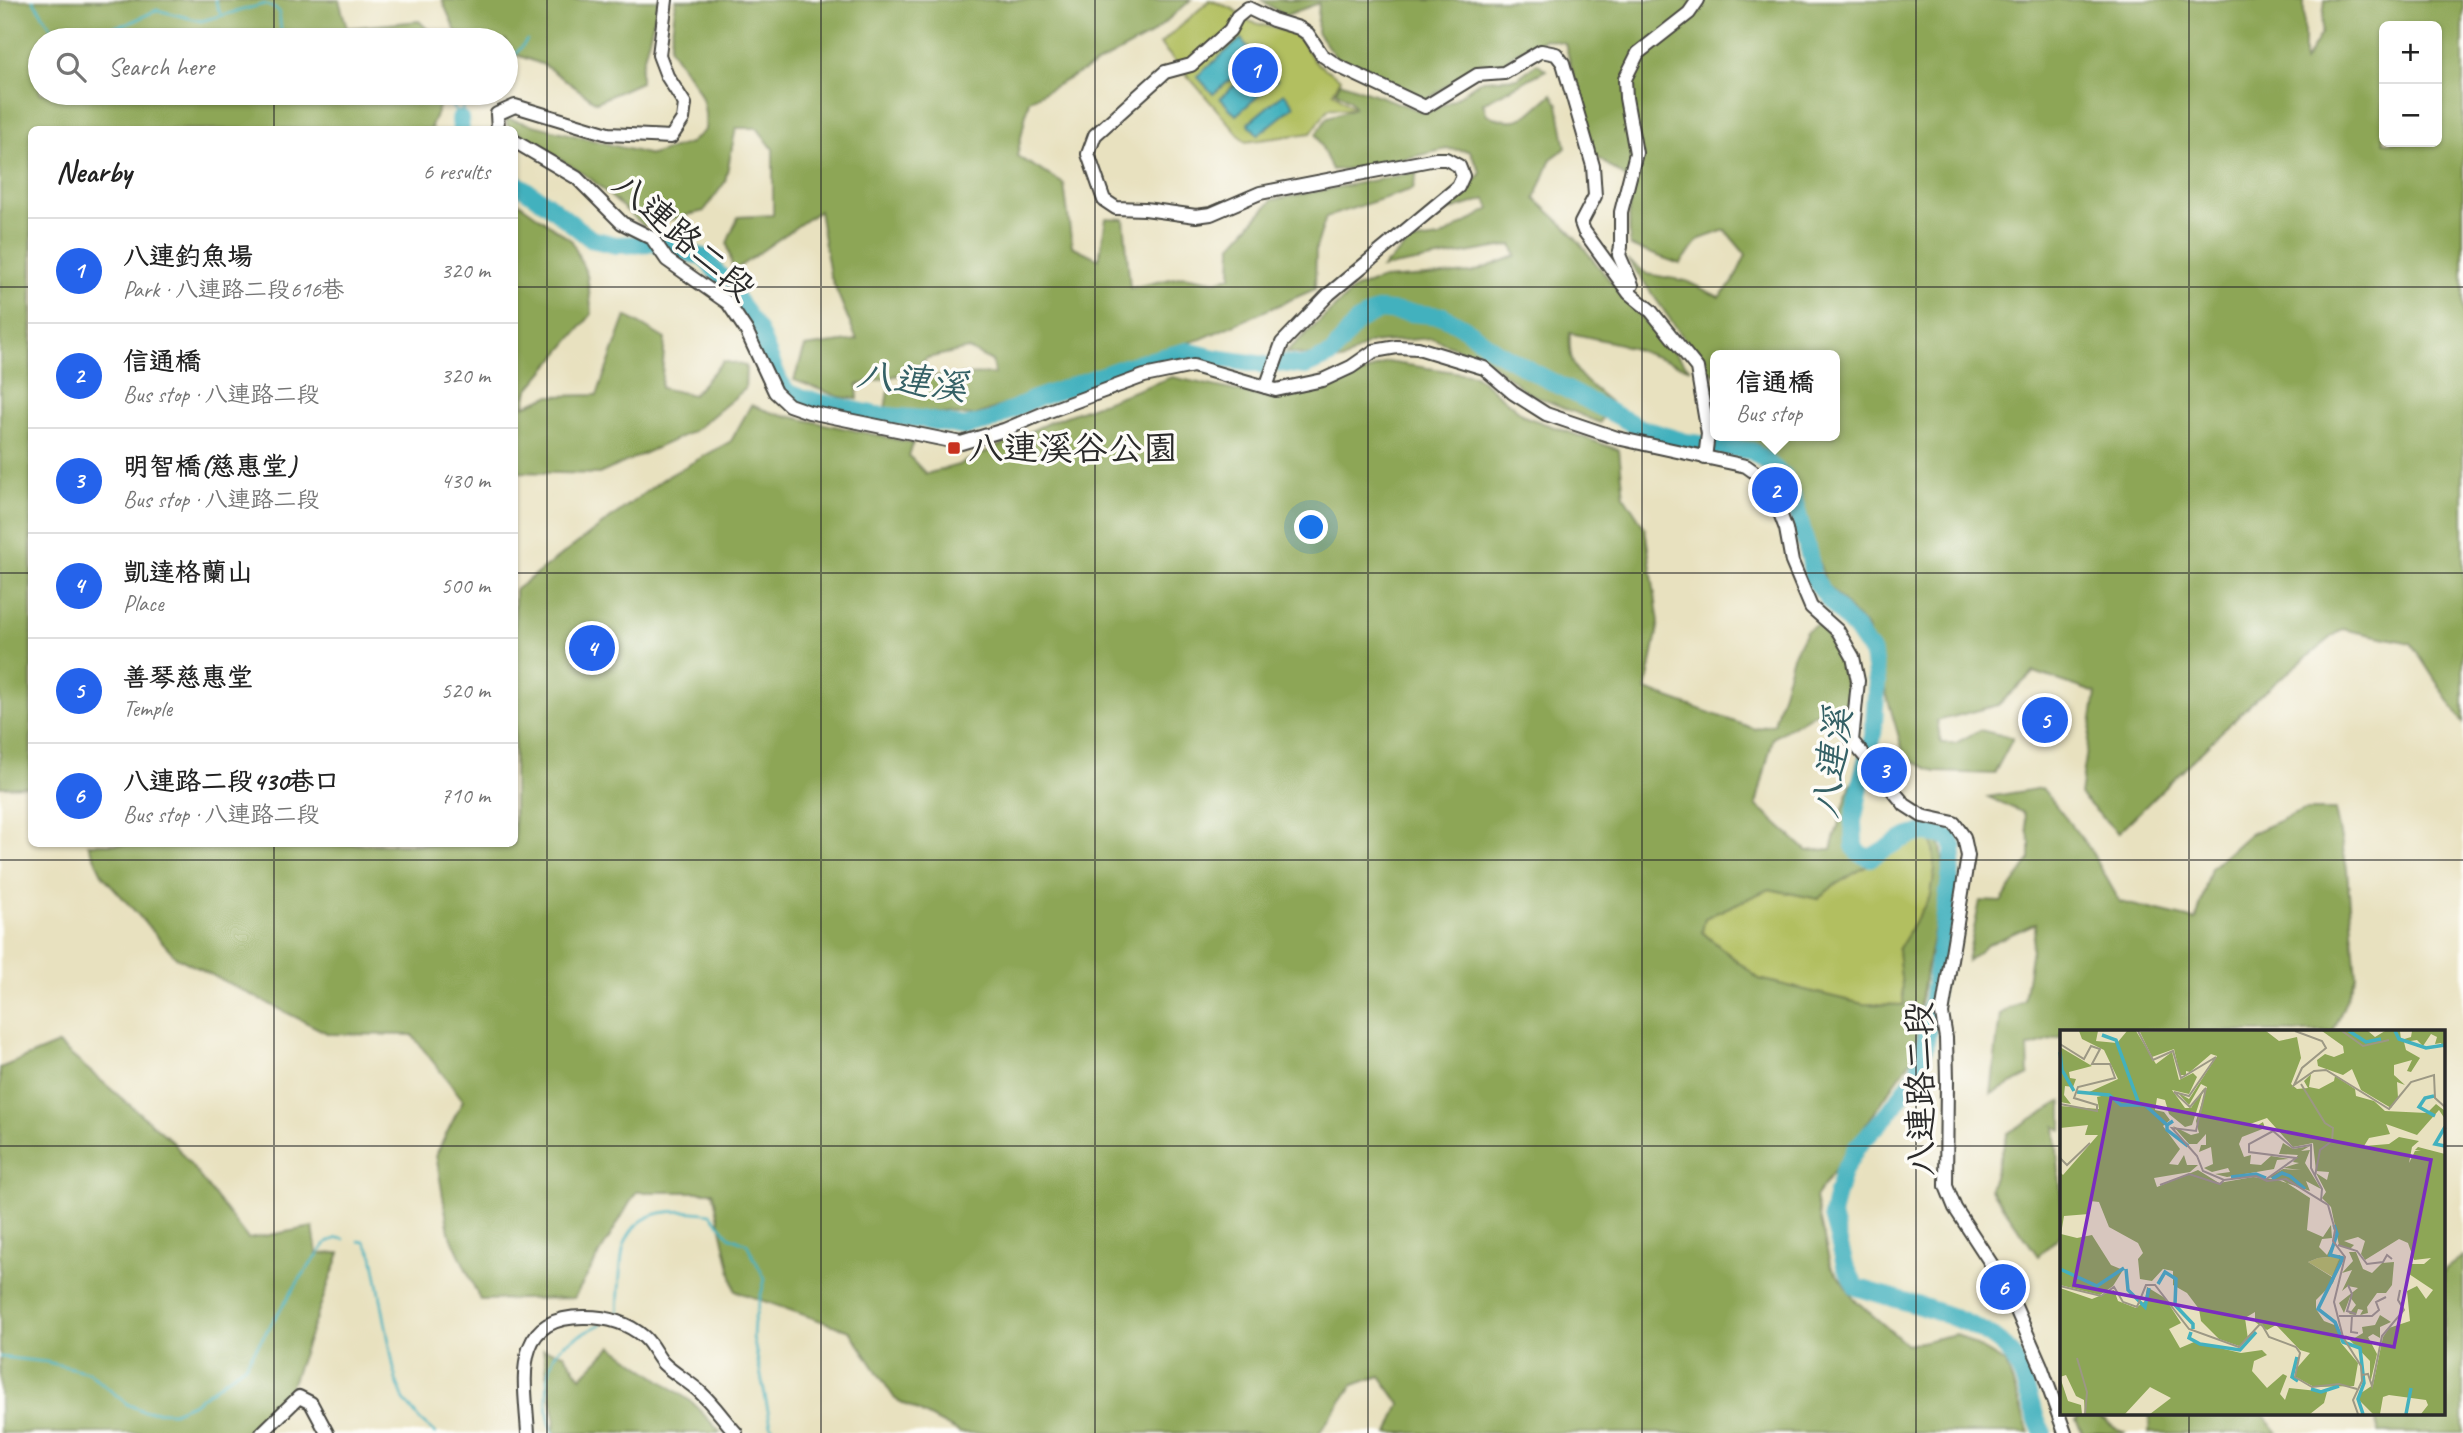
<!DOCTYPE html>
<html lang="en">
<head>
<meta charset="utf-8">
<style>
  :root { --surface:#fff; --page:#f2f2f2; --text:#222; --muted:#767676; --line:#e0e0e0; --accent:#2563eb }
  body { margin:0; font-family:Caveat,"LXGW WenKai TC",sans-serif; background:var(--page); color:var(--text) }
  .controls { position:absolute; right:21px; top:21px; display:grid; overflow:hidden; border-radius:10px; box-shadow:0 2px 5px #0004 }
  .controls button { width:63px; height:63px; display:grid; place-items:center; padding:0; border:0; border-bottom:2px solid var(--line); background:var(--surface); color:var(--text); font:35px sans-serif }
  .you { position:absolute; left:1312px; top:528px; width:24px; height:24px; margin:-18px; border:5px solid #fff; border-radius:50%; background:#1a73e8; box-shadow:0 0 0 10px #1a73e833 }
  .badge { display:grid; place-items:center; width:46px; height:46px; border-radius:50%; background:var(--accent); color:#fff; font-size:23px; font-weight:700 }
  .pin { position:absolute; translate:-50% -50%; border:4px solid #fff; box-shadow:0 2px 7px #0006 }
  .popup { position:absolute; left:1710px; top:350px; width:130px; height:91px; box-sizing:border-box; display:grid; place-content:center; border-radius:10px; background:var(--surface); filter:drop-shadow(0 2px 5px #0005); font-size:23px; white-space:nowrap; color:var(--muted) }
  .popup b { font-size:26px; color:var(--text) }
  .popup::after { content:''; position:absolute; left:50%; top:100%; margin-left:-14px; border:14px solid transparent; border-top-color:var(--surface) }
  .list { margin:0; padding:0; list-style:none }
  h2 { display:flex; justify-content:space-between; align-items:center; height:91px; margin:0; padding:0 28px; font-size:30px }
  h2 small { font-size:23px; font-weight:400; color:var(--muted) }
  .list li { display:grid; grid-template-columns:46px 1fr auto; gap:21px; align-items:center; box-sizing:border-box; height:105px; padding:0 28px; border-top:2px solid var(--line) }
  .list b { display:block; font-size:26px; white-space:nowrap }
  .list p { margin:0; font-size:23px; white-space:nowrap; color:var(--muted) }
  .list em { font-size:23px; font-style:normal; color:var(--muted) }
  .icon { flex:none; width:38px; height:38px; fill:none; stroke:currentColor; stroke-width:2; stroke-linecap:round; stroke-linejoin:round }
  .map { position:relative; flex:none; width:2463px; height:1433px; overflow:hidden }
  .search { position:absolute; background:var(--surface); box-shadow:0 2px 5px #0004; left:28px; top:28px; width:490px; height:77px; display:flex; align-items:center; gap:18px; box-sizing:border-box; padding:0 24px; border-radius:38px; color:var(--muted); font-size:26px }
  .panel { position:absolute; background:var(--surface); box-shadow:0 2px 5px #0004; left:28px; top:126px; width:490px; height:721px; border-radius:10px }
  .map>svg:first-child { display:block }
  .green { fill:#b2bf60; stroke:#6e7546; stroke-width:2 }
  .forest { fill:#8da656; stroke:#5c6840; stroke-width:2; fill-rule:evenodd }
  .water { fill:#43b1be; stroke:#376e74; stroke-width:2 }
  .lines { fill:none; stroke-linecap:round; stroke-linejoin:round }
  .stream { stroke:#43b1be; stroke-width:2.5 }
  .river { stroke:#43b1be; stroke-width:18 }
  .minor-casing { stroke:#474641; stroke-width:16 }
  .minor { stroke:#fff; stroke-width:12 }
  .grid { fill:none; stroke:#2b2b2b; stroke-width:2; stroke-opacity:0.55 }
  .poi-dot { fill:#c8321e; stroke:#fdfcf7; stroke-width:2.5 }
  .labels { text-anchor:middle; stroke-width:7; stroke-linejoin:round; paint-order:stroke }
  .street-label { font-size:35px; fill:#2b2b2b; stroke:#fdfcf7 }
  .poi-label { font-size:35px; fill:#2b2b2b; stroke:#fdfcf7; text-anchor:start }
  .water-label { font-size:37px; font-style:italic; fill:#356166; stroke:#fdfcf7 }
  .inset-river { fill:none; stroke:#43b1be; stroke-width:3.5 }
  .inset-road { fill:none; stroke:#9c9884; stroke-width:2 }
  .view { fill:#7b2cbf; fill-opacity:0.15; stroke:#7b2cbf; stroke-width:3.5 }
  .inset-edge { fill:none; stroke:#2b2b2b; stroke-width:3.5 }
</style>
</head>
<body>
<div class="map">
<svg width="2463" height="1433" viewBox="0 0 2463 1433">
  <rect width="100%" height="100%" fill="#fdfcf7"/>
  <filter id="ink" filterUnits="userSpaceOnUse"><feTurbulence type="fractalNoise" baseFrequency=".0143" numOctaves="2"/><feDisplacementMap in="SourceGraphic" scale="14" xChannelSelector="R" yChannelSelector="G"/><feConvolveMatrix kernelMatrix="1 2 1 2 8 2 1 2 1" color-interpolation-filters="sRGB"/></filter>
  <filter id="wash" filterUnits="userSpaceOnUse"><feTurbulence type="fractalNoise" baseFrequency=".00686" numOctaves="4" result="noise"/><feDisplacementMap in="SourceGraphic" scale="28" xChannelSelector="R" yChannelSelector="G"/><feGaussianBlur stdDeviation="1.57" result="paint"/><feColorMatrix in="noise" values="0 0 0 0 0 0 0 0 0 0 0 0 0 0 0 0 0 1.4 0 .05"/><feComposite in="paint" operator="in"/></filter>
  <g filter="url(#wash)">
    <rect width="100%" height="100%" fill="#e8e1bf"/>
    <g class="green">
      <polygon points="1210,0 1233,9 1248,21 1292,33 1303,42 1314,61 1341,79 1333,92 1353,107 1346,109 1329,108 1311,133 1245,142 1160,44"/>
      <polygon points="1920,835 1932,839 1935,869 1931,895 1898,950 1904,1005 1863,1004 1759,979 1702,932 1704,918 1769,889 1818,899 1833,886"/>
    </g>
    <g class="forest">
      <polygon points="0,0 339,0 347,28 419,21 439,40 40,40 40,93 445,93 431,126 433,129 32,130 31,786 0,787"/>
      <polygon points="442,0 659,0 641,69 641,82 596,102 544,65 506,51 506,40 479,40 456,32"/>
      <path d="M676 0H1078L1082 3 1114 4 1118 0H1191L1149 36 1029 100 1017 156 1064 184 1072 246 1099 259 1106 218 1124 219 1130 288 1184 276 1213 281 1231 277 1232 245 1272 200 1417 172 1413 189 1326 217 1316 248 1315 289 1201 339 1127 360 974 416 885 409 888 391 929 376 995 374 992 361 968 349 927 358 911 372 857 385 858 399 840 397 794 380 805 347 857 340 830 275 819 211 733 271 727 243 738 217 773 215V149L757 128H736L725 182 704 211 644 226 591 179 507 125 506 118 651 155 690 143 705 130C708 88 689 81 670 48Z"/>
      <path d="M1262 0H2304V62L2321 34 2325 0H2463V723L2411 643 2342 629 2255 699 2118 833 2080 795 2096 693 2034 672 1998 705 1937 721 1941 743H1956L1980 730 2013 738 1994 774 1935 772 1905 758 1867 628 1826 583 1795 491 1758 445 1713 438 1708 380 1715 384 1716 436H1834V355H1716L1715 374 1700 367 1692 350 1628 260 1647 274 1686 281 1719 297 1732 284 1746 255 1725 230 1700 239 1680 264 1630 246 1629 209 1633 183 1595 156 1565 43 1545 39 1517 52 1500 65 1477 64 1426 100 1340 63 1317 32 1319 3 1284 16ZM2384 26H2437V142H2384Z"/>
      <path d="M1537 63 1546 70 1483 103 1487 115C1522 128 1526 116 1552 94L1558 104 1566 148 1551 159 1535 199 1570 231 1632 308 1690 369 1620 344 1570 333C1567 373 1583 378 1610 402L1600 423 1528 393 1490 362 1432 338 1369 343 1342 361 1286 352 1356 288 1383 279 1471 273 1516 256 1512 245 1382 268 1410 242 1439 238 1490 209 1486 199 1445 212 1481 173 1470 151 1447 149 1362 168 1332 170 1316 134 1328 117 1355 108 1350 100 1336 91 1340 82 1426 113 1452 101 1482 80 1518 78Z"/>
      <polygon points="515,200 572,241 587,275 592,314 528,390 524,406 549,396 597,395 626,316 665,339 661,388 693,395 723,361 746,366 745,389 694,431 599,474 515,472"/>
      <path d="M1387 362 1475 375 1526 417 1619 450 1624 496 1645 528 1659 622 1646 690 1755 729 1774 724 1793 656 1806 631 1820 623 1848 679 1845 719 1815 713 1773 738 1756 805 1807 851 1831 849 1851 783 1855 786 1847 846 1854 859 1875 855 1914 832 1930 833 1941 846 1945 875 1918 1014 1916 1053 1815 1198 1830 1264 1854 1299 1907 1345 1956 1334 2006 1363 2029 1433H1388L1400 1404 1380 1376 1353 1385 1319 1433H960L895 1399 850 1331 735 1291 713 1192H636L574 1298 480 1300 449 1232 436 1155 463 1100 412 1035 329 1034 176 957 103 876 88 844H514L515 590 663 479 731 441 751 405 773 413 913 443 909 456 926 474 958 465 1050 422 1172 377 1268 398 1328 390ZM1919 835 1932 839 1935 869 1931 895 1898 950 1904 1005 1863 1004 1759 979 1702 932 1705 918 1769 889 1818 899 1833 886Z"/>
      <polygon points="2042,788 2090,849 2120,902 2196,920 2211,868 2249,834 2304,810 2335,810 2347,869 2356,976 2333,1032 2062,1032 2062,1037 2028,1047 2029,1075 1991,1094 2000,1014 2024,1000 2036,923 1987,945 1967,961 1980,901 2001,902 2030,860 2030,843 2024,813 1988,797"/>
      <polygon points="58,1044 172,1141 248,1239 313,1227 317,1254 340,1253 289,1391 245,1433 0,1433 0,1068"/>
      <polygon points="2062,1101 2062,1130 2055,1126 2062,1206 2062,1234 2038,1256 1990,1188 2008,1133"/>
      <polygon points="2463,1256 2463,1433 2379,1433 2374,1414 2444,1414 2444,1270"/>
      <polygon points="612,1346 693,1403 721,1433 553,1433 555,1420 543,1349 564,1354 581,1377"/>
      <path d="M2081 1414C2107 1414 2105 1426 2126 1433H2083L2076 1420Z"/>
      <polygon points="2150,1414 2263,1414 2278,1433 2149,1433"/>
    </g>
    <g class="water">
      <polygon points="1241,39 1257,58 1213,94 1197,76"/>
      <polygon points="1261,62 1277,80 1236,115 1220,98"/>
      <polygon points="1284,93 1294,106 1258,135 1248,123"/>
    </g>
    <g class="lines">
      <g class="stream">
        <polyline points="33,0 53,30 84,33 127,24 157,10 201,21 265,4 279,11 282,40"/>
        <polyline points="215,0 220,13"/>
        <polyline points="507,65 527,40"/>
        <polyline points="444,93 460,119"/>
        <polyline points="460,119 464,103 477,93"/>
        <polyline points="359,1241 365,1242 373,1256 396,1380 404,1400 420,1420 435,1433"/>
        <path d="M613 1317 618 1314C619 1295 619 1259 625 1243 639 1206 680 1209 711 1214L729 1236 747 1244 765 1279 754 1322 753 1337 771 1425 775 1433"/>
        <polyline points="0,1357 47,1362 88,1372 127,1404 143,1411 173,1412 194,1403 245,1365 300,1279 327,1242 338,1238 344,1239"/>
        <path d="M553 1433C544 1412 543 1361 563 1345 574 1337 589 1331 601 1324"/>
      </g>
      <g class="river">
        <polyline points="460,119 461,130"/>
        <polyline points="514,182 547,204 591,239 616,245 646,244"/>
        <polyline points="658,244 703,257 723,279 759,332 779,380 788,393 801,398 876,415 922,419 964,427 990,421 1032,400 1128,366 1187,351 1215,358 1265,365"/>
        <path d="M1281 363 1306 366 1331 355 1357 322 1379 310 1443 316 1466 329 1494 350 1539 375 1641 428 1686 442 1752 451 1784 476 1795 503 1810 559 1812 576 1828 599 1856 630 1873 655 1877 682 1873 736 1862 777 1853 822 1854 846 1858 853 1870 858C1900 841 1914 825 1950 838L1954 848 1941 945 1926 1041 1918 1073 1887 1115 1857 1147 1843 1172 1836 1197 1832 1216 1845 1265 1856 1287C1896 1300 1986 1319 2011 1354 2027 1377 2029 1409 2043 1433"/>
      </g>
    </g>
  </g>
  <g filter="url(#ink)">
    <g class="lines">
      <defs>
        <g id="minor">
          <polyline points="498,130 497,114 515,106 608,134 671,137 683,119 685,104 667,76 659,55 666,0"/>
          <polyline points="514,141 577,178 622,223 652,238 667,260 728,303 746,330 775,392 789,405 809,412 961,443 1004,430 1049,411 1144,376 1193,366 1276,390 1323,380 1351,367 1374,351 1397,347 1418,348 1484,368 1513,393 1546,414 1617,438 1746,466 1763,478 1772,492 1786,529 1792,562 1811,607 1838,631 1853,657 1858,681 1852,741 1905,805 1922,816 1954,823 1964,837 1968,856 1942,1014 1946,1038 1947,1080 1946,1186 1955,1208 2007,1288 2041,1366 2065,1433"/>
          <polyline points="1632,285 1619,255 1621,247 1621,212 1636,153 1626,98 1625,79 1638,53 1689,13 1698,0"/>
          <polyline points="1266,387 1282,343 1329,294 1458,187 1463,176 1459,166 1446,159 1436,159 1260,193 1211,214 1196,216 1145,209 1116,208 1104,200 1088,154 1095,135 1165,72 1191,65 1230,30 1237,17 1248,8 1273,20 1299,28 1308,34 1322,55 1338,66 1425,107 1477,75 1504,73 1541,51 1556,54 1563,63 1593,166 1595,196 1581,223 1584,231 1629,293 1651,311 1697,368 1708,434 1705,458"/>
          <polyline points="262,1433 299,1397 311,1403 327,1433"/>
          <path d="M528 1433C525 1381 510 1316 585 1317 606 1317 628 1323 644 1337 652 1344 656 1355 663 1363 674 1374 690 1382 701 1393 714 1405 724 1420 736 1433"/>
        </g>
      </defs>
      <use href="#minor" class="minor-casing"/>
      <use href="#minor" class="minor"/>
    </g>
  </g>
  <path class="grid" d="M274 0V40M547 0V1433M821 0V1433M1095 0V1433M1368 0V1433M1642 0V1433M1916 0V1433M2189 0V1032M274 93V130M0 287H32M514 287H2463M0 573H32M514 573H2463M274 844V1433M0 860H2463M0 1146H2062M2444 1146H2463M2189 1414V1433"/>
  <rect class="poi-dot" x="947" y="441" width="14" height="14" rx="3.5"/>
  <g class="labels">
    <g class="street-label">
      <text transform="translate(684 236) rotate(41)" y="12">八連路二段</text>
      <text transform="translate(1920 1089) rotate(-91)" y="12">八連路二段</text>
    </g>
    <g class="poi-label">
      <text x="968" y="460">八連溪谷公園</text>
    </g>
    <g class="water-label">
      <text transform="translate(912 380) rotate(7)" y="13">八連溪</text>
      <text transform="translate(1831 763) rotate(-83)" y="13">八連溪</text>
    </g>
  </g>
  <g transform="translate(2060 1030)">
    <rect width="385" height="385" fill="#e8e1bf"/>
    <path d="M280 226 273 247 248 232 258 228Z" fill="#b2bf60"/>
    <path d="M19 1H38L36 11 57 13 67 1H76L96 34 112 22 119 50 133 43 137 47 129 64 112 60 125 78H131L144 58 132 95 125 97 109 84 105 70 97 68 95 80 104 82 110 90 103 96 120 119 109 134 118 135 124 125 127 135H138L130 142 94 148 97 157 138 140 159 153 193 147 222 150 250 168 247 200 263 207 271 195 272 208 262 209 259 217 267 225 271 217 270 227 280 225 281 231 273 253 256 270V279L264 291 277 296 281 313 298 333 294 356 254 357 236 347V339L250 323 240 320 216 295 207 300 195 292V282L185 288 188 309 179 316 159 309 141 291 139 279 127 263 113 255V241L103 239 92 251 80 249 78 229 83 223 78 213 49 197 39 172 30 171 29 184 4 186 1 204 17 208 32 205 51 235 63 240 53 256 40 265 0 255V142L3 145 38 105H25L28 95 0 98V76L39 79 37 67 50 64 27 63 58 49 44 20 22 9ZM280 226 272 247 248 232 258 228ZM206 1 219 11 237 7 241 28 231 54 237 59 248 58 244 51 251 44 249 57 259 59 274 51 275 46 295 59 296 66 314 71 325 81 367 83 376 74 385 81V89L379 80 357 105 326 94 330 104 309 108 304 116 329 114 339 107 359 111 352 117 349 133 355 121 361 120H355L358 117 385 124V384H361L368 375 366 370 329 365 323 367 320 384H313L299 370 301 363 313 355 323 307 329 298 350 291 347 261 357 256 366 269 373 260 349 244 351 234H364L371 228 354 230 348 213 339 209 305 230 301 224 305 211 298 207 284 211 294 215 290 219 279 215 271 177 262 168 266 162 256 143 267 150 269 142 256 141 253 113 233 117 207 88 190 94 195 97 203 92 205 98 182 107 179 114 184 127 191 125 190 134 201 135 211 126 229 129 217 130 214 139 167 147 155 144 170 142 168 138 152 142 144 138 153 134 151 117 139 122 141 115H146V104L137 114H129L113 96 131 105 139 103 136 91 147 57 141 54 129 75 117 62 129 69 157 26 151 24 130 42 126 41V45H120L114 19 92 27 80 2ZM262 1H308L315 7 325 1H340L341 10 351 7 352 1H385V20L381 13 375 14 377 7 371 4 363 16 357 10 344 12 346 20 360 28 351 42 347 41 352 30 334 35V45L345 55 337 52 338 68 331 78 301 60 292 39 283 45 258 36 257 30 265 24 274 27 284 23 283 16ZM0 17 32 36 9 42 10 48 16 49 13 57 5 56 4 65 11 74 0 72ZM223 113 233 119 250 116 241 121 250 120 245 133 261 159 246 151 250 161 209 147 223 139 241 140 223 138 239 133 233 132 238 125 219 124ZM289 222H296L303 239 312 243 322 233 334 232 332 255 326 263H317L307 277 308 283 300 285 303 280 298 279 296 285 289 284 296 275 290 267 284 283 279 273 298 258 288 256 282 261 292 240 282 243 293 231ZM87 257 105 268 121 293 109 299 120 318 134 312 181 323 202 320 207 325 194 331 192 341 207 358 223 344 227 346 220 364 225 370 229 358 267 362 264 373 250 384H90L111 368 90 357 65 384H25L24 370 16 366 6 345 0 347V258L32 269 54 260 58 271 76 278 85 271ZM320 285 331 292 320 297V308L313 304 308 307 317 324 310 354V331L285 305 293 309 303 303 302 297 315 295ZM0 347 8 371 21 375 22 384H0Z" fill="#8da656" fill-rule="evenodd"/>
    <path class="inset-river" d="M289 1 306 12 321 9M335 1 339 9 366 18 385 15M42 5 56 10 79 74M0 22 2 40 14 61M17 62 49 65 61 75H85L107 95 113 91M374 66 365 68 359 77 375 86M107 95V100L128 116M385 97 375 114 385 116M171 147 196 144 206 148M212 149 222 143 230 146 245 159M274 195 277 204 270 225 283 228 258 279 275 292 283 312 300 318 304 353 298 369 303 384M0 239 37 256 64 238M66 239 68 260 85 277 89 258M98 254 105 242 116 249 115 275 133 294V299M131 302 129 308 140 314 180 320 196 302M237 327 232 347 238 351M251 359 261 362 279 356M346 384 351 358"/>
    <path class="inset-road" d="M78 1 93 30 113 21 121 48 156 27 129 66 114 62 130 77 146 58 136 101 112 98 137 126 143 141 164 150 196 146 207 151 226 149 268 175 275 200 273 211 285 227 274 272 283 307 301 336 302 351 293 370 298 384M235 1 262 11 266 18 242 38 234 55 254 41 266 40 329 79 351 52 374 45 375 68 385 77M282 1 303 16 329 10M0 14 24 29 31 16 40 19 32 34H50L55 48 18 57 14 68 37 75V81L0 74M241 54 265 93 273 98 272 111 260 120 255 146M0 128 7 135 30 113M205 150 236 128 189 122V114L213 101 233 118 251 115V138L262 159 261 171M100 155 129 144 160 154 164 150M278 215 297 221 307 234 323 232 327 225 332 229M288 255 292 264 287 281 296 284M0 256 41 266 54 257 63 272 77 277 86 255H95L129 299 179 317 201 293 209 307 236 317 240 323 235 347 252 357 279 354 297 359M279 286H292L291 302 298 303M293 286H312L319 280 316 272 326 267M17 328 27 362 25 384M302 345 308 344 312 356 322 306 344 280 338 270 340 260"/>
    <path class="view" d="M51 68 371 130 334 317 14 255Z"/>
    <rect width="385" height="385" class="inset-edge"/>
  </g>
</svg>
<div class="controls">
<button>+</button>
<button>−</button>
</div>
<div class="you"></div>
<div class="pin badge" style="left:1255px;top:70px">1</div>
<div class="pin badge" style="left:1775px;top:490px">2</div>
<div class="popup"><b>信通橋</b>Bus stop</div>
<div class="pin badge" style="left:1884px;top:770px">3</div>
<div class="pin badge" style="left:592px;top:648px">4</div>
<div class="pin badge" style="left:2045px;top:720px">5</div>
<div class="pin badge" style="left:2003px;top:1287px">6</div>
<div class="search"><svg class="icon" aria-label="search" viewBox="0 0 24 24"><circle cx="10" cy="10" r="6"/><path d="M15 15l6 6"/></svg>Search here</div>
<section class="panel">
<h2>Nearby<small>6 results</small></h2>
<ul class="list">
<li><span class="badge">1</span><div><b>八連釣魚場</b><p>Park · 八連路二段616巷</p></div><em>320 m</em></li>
<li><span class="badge">2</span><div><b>信通橋</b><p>Bus stop · 八連路二段</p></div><em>320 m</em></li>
<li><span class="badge">3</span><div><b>明智橋(慈惠堂)</b><p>Bus stop · 八連路二段</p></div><em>430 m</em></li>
<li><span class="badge">4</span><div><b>凱達格蘭山</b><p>Place</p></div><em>500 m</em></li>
<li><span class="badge">5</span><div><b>善琴慈惠堂</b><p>Temple</p></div><em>520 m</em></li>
<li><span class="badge">6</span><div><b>八連路二段430巷口</b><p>Bus stop · 八連路二段</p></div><em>710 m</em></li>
</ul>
</section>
</div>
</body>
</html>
